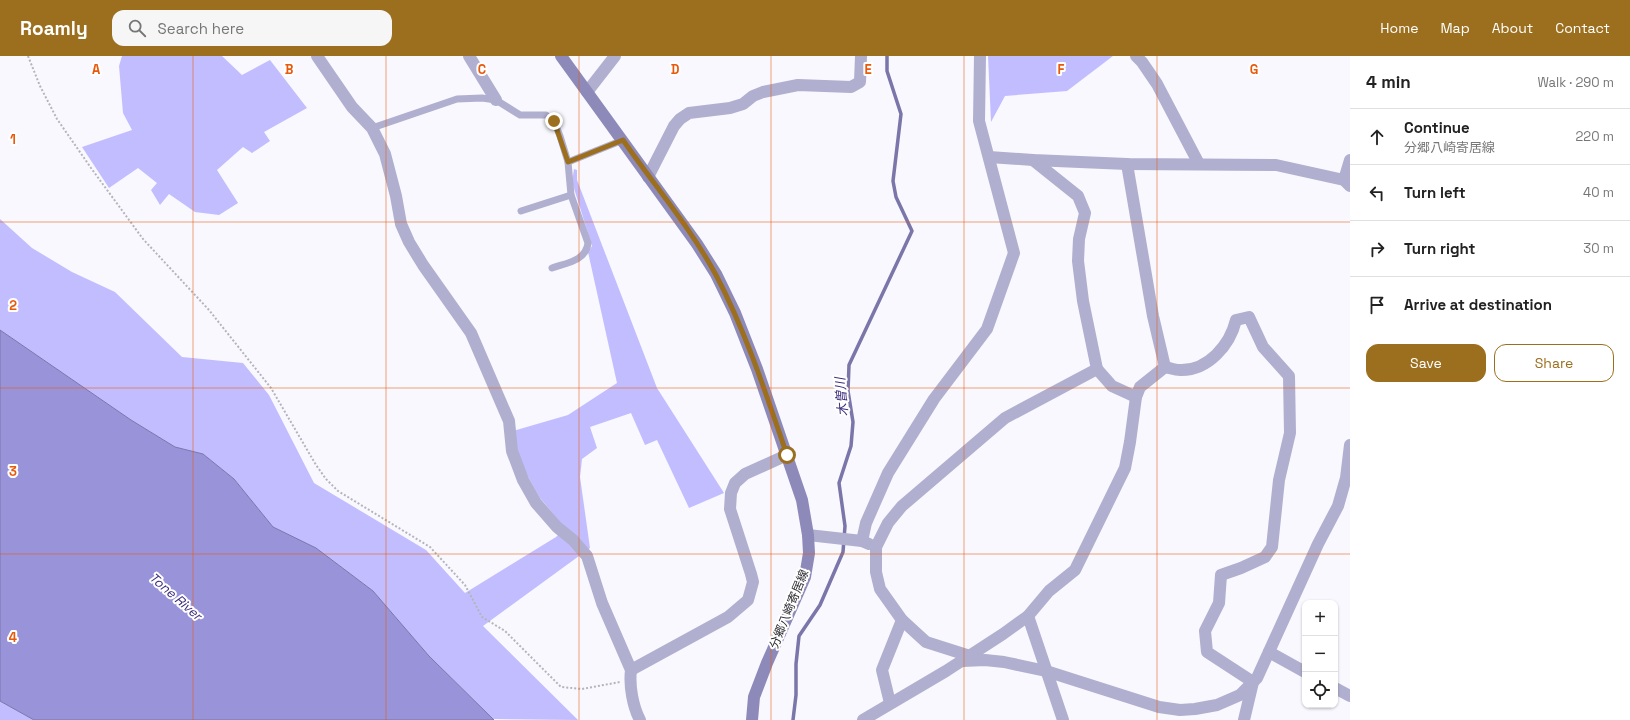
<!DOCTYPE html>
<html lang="en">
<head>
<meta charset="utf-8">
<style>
  :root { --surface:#fff; --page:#f6f6f6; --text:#222; --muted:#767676; --line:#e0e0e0; --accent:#9c6f1f }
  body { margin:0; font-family:"Space Grotesk","Noto Sans JP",sans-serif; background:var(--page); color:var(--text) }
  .controls { position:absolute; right:12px; bottom:12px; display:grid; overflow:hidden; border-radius:8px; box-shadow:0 1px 3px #0004 }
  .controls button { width:36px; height:36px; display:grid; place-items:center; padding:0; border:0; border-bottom:1px solid var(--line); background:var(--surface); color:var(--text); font:20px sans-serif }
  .stop { position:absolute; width:12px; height:12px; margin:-9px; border:3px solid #9c6f1f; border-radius:50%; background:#fff }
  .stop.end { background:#9c6f1f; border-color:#fff; box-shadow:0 1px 4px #0008 }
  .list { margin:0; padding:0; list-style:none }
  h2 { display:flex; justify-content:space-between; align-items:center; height:52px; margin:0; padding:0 16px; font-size:17px }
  h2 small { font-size:13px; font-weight:400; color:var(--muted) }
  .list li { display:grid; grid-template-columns:26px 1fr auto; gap:12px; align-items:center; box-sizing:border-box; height:56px; padding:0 16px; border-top:1px solid var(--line) }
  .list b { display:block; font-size:15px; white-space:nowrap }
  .list p { margin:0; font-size:13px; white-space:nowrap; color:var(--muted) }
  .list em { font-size:13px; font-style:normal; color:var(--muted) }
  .actions { display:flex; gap:8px; padding:12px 16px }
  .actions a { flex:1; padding:9px 0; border:1px solid var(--accent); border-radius:12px; text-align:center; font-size:14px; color:var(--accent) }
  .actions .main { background:var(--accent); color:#fff }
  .icon { flex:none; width:22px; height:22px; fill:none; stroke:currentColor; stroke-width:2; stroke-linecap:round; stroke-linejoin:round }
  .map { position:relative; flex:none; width:1350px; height:664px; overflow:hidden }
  header { display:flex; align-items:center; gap:24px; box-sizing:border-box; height:56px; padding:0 20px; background:var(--accent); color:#fff }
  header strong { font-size:19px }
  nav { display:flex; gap:22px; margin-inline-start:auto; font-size:14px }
  .search { width:280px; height:36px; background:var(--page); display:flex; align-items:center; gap:10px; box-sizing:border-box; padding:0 14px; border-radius:12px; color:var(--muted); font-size:15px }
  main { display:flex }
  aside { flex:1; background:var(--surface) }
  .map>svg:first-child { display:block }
  .green { fill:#c2bdfe }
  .water { fill:#9994da; stroke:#7a76a9 }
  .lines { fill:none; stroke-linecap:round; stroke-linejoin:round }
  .stream { stroke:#7a76a9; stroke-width:3.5 }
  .path { stroke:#b4b4ba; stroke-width:2; stroke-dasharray:2 2; stroke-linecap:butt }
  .lane { stroke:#b0afcf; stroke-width:7 }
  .street { stroke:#b0afcf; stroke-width:12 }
  .secondary { stroke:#8d8ab9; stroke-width:12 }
  .route { stroke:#9c6f1f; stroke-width:5 }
  .grid { fill:none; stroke:#e8590c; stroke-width:1; stroke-opacity:0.55 }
  .labels { text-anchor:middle; stroke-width:4; stroke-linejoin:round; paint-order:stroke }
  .street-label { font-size:12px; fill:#303036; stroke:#fff }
  .water-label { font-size:13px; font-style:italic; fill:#3b2a7c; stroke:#fff }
  .grid-label { font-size:13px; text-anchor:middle; font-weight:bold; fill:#e8590c; stroke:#fff; stroke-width:4; stroke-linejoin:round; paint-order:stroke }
</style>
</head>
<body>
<header>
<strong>Roamly</strong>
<div class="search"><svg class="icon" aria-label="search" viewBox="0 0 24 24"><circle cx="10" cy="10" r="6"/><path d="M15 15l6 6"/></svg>Search here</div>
<nav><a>Home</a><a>Map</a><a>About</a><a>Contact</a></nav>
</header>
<main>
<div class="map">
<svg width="1350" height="664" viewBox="0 0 1350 664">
  <rect width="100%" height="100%" fill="#f8f8fe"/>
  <g class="green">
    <polygon points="122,0 222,0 242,19 270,4 307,52 264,76 270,85 252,97 243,91 217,114 238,147 219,159 195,156 169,138 160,149 151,134 157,127 138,112 109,132 82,91 132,74 123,57 119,10"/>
    <polygon points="988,0 1113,0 1067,35 1005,40 991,66"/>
    <polygon points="574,113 577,114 577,124 657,332 724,437 689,452 657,384 645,389 631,357 590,371 597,392 582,403 580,421 590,492 483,570 578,664 493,663 429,600 373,535 316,492 273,471 234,423 203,398 175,391 131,364 0,274 0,163 32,192 72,216 115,236 182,301 243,307 269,339 314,427 426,494 465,537 556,481 565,472 540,442 518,403 513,375 568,359 617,327 588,196 592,190 572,126"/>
    <polygon points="0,645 34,664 0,664"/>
  </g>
  <polygon class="water" points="0,274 131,364 175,391 203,398 234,423 273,471 316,492 373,535 429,600 494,664 34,664 0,645"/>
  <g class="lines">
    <polyline class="stream" points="793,664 796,639 796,608 799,580 820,549 843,496 845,470 839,427 851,390 853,366 848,335 849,309 912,175 896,141 893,125 901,58 887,15 887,0"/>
    <polyline class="path" points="28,0 40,30 57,63 91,112 143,183 209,254 271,332 316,409 326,423 338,435 430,491 465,529 482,561 505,575 561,631 582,633 620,626"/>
    <g class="lane">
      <path d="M372 72 457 43 482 42 496 44 520 59H546L554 65 560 80 568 106 571 139 588 187C586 205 566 207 552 212"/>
      <polyline points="568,106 623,84"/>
      <polyline points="521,155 571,139"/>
    </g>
    <g class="street">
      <path d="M317 0 352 51 372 72 385 98 396 140 401 168 409 186 423 209 471 277 509 365 512 395 523 424 536 447 557 471 573 484 587 500 602 547 631 614C629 630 633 651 640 664"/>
      <polyline points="469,0 496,44"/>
      <polyline points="1136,0 1142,6 1157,28 1199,108"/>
      <polyline points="587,36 615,0"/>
      <polyline points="989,101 1033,104 1127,108 1276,109 1344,124 1350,130"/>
      <polyline points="1127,108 1153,260 1165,311"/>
      <polyline points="648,121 674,70 680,63 689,57 730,52 743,48 753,40 763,36 798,29 851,31 860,26 861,0"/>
      <polyline points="1344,124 1350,104"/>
      <polyline points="1097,313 1112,330 1136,341"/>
      <polyline points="808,479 862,485 869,488"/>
      <polyline points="862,485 866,467 888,417 934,343 987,273 1014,197 979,65 980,0"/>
      <polyline points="1028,560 1063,664"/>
      <polyline points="1269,596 1305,616"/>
      <polyline points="970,600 926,586 902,564 880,533 876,516 876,491 888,467 902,450 1005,362 1097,313 1083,245 1078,205 1079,183 1085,157 1078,140 1033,104"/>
      <polyline points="963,605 985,604 1004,606 1046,615 1159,651 1180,654 1195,653 1217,649 1240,639 1257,622 1318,488 1338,450 1346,422 1350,389"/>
      <polyline points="631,614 728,561 748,544 753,526 751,518 730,453 731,437 735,427 745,418 787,399"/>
      <polyline points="1335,632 1350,640"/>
      <polyline points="890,647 882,614 902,564"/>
      <path d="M863 664 946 615 1003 578 1028 560 1049 535 1075 514 1125 412 1130 386 1136 341 1140 331 1165 311C1170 312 1175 314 1180 314 1208 315 1230 289 1236 264L1249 261 1263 291 1289 320 1290 377 1279 424 1272 491 1265 501 1241 512 1221 519 1219 547 1205 575 1207 596 1253 626 1244 664"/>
    </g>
    <polyline class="secondary" points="561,0 697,188 716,218 735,257 757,313 802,444 808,479 809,497 805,521 767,607 754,641 752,664"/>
  </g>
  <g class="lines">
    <path class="route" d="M554 65 568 106 623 84C654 129 690 171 716 219 746 276 766 338 787 399"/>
  </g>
  <path class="grid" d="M193 0V664M386 0V664M579 0V664M771 0V664M964 0V664M1157 0V664M0 166H1350M0 332H1350M0 498H1350"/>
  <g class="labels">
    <g class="street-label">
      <text transform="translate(789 553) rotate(-68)" y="4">分郷八崎寄居線</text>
    </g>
    <g class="water-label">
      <text transform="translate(841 341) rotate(-95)" y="5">木曽川</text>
      <text transform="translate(176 540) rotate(41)" y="5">Tone River</text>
    </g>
  </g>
  <g class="grid-label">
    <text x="96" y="18">A</text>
    <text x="289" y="18">B</text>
    <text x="482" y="18">C</text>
    <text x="675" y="18">D</text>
    <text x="868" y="18">E</text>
    <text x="1061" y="18">F</text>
    <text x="1254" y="18">G</text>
    <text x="13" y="88">1</text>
    <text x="13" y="254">2</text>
    <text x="13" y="420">3</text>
    <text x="13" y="586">4</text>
  </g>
</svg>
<div class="controls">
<button>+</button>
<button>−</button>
<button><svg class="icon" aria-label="locate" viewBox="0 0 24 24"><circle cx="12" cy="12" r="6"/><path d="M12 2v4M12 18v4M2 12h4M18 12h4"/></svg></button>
</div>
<div class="stop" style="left:787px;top:399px"></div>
<div class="stop end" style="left:554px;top:65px"></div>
</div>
<aside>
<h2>4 min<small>Walk · 290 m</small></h2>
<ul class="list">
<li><svg class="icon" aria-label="ahead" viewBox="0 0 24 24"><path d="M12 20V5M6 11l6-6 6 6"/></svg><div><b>Continue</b><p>分郷八崎寄居線</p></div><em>220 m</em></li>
<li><svg class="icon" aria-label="left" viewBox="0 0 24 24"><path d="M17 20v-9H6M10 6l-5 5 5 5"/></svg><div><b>Turn left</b></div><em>40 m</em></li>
<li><svg class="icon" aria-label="right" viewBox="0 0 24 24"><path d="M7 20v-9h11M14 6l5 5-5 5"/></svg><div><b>Turn right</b></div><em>30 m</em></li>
<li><svg class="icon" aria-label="arrive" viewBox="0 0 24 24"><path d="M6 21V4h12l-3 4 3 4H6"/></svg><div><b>Arrive at destination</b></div></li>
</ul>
<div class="actions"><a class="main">Save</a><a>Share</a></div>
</aside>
</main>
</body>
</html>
